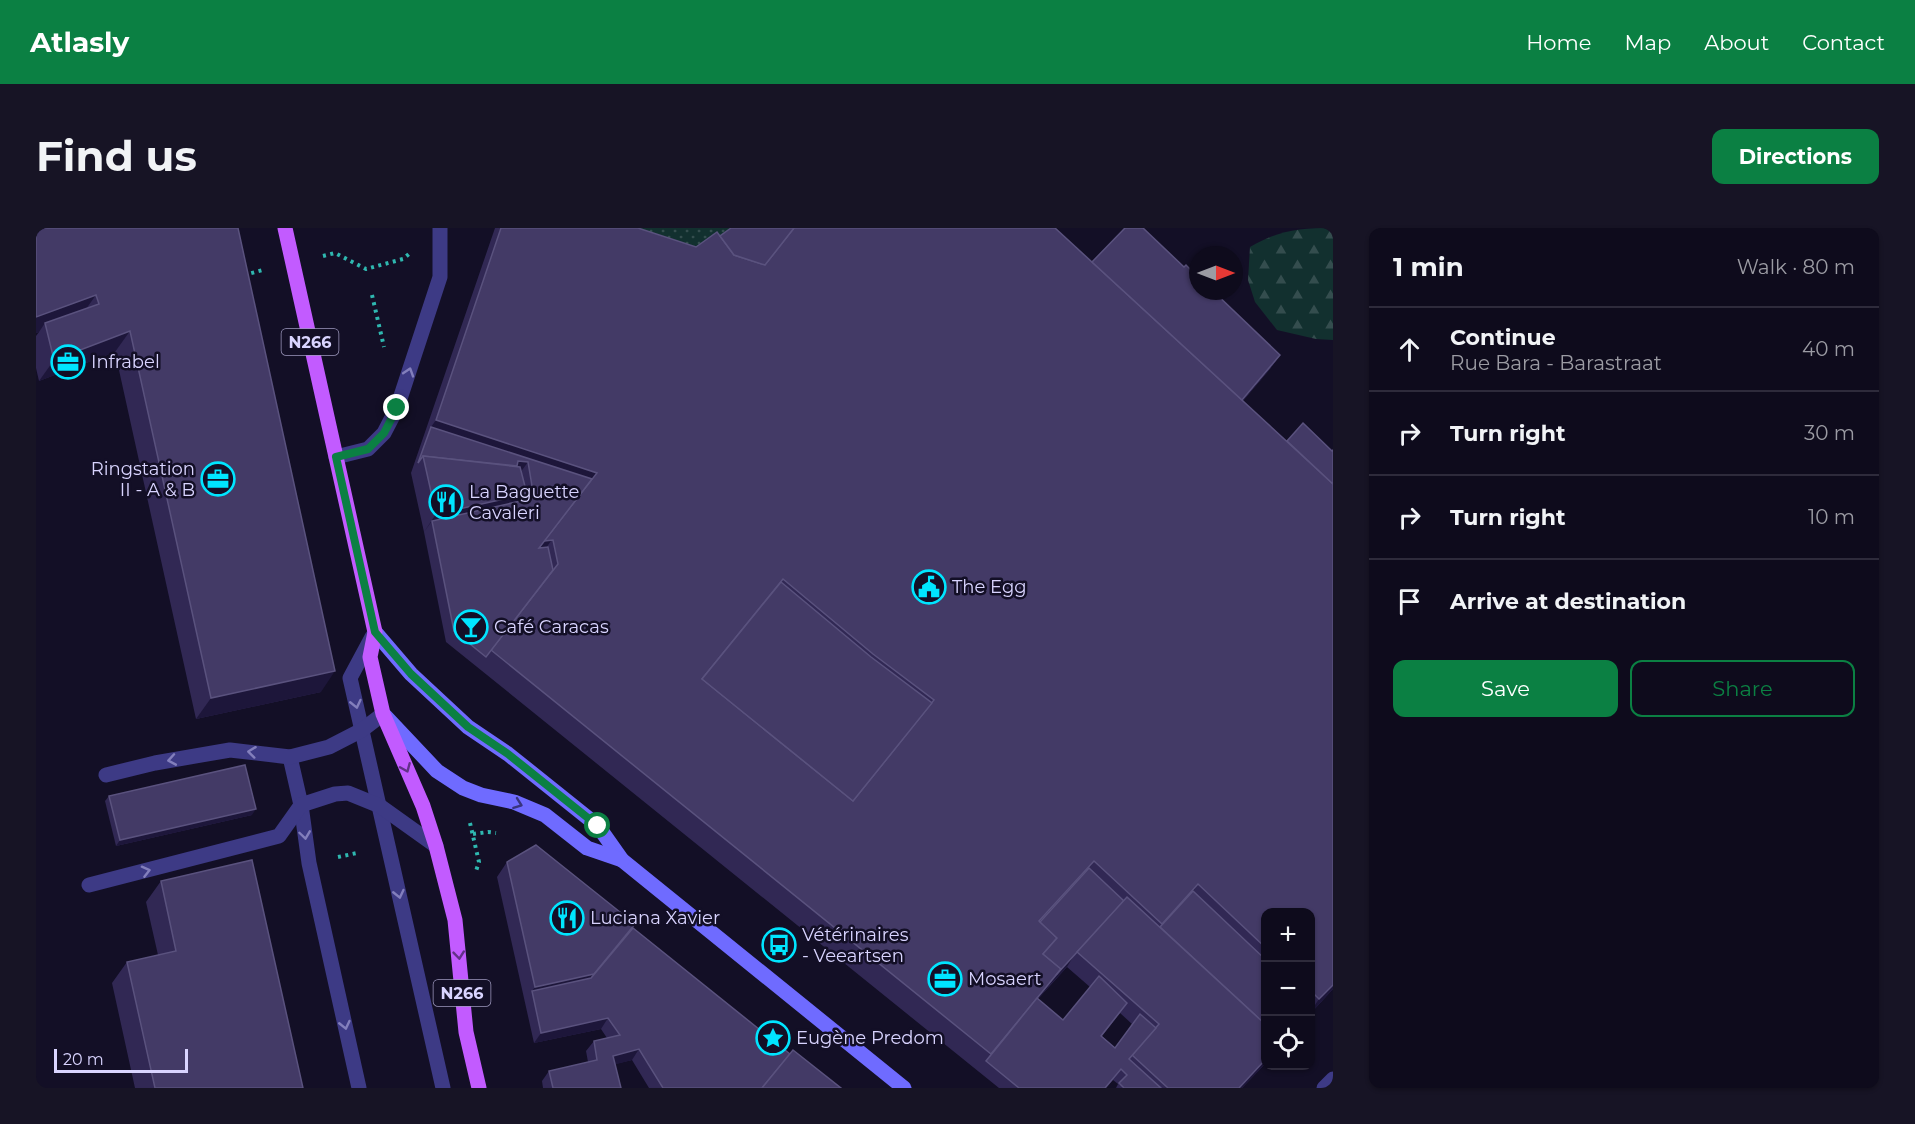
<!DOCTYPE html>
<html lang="en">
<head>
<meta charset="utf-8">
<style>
  :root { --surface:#0e0b1c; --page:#171425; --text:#f1f3f6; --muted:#9b9ba3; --line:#2e2b3b; --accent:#0b8043 }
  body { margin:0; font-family:Montserrat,sans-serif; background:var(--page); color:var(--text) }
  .controls { position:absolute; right:18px; bottom:18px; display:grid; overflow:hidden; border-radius:12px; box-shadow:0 2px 4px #0004 }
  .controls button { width:54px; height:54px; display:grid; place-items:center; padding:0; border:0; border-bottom:2px solid var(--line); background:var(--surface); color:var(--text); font:30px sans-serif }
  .compass { position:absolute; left:1153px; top:18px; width:54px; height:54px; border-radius:50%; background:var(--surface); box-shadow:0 2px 4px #0004; rotate:90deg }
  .scale { position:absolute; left:18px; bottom:15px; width:134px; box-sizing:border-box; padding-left:6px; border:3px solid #d9d4ff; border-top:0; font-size:16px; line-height:21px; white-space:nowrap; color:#d9d4ff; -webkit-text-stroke:4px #130f26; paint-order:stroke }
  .stop { position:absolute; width:18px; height:18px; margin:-14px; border:4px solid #0b8043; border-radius:50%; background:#fff }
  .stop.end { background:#0b8043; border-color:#fff; box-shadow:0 2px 6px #0008 }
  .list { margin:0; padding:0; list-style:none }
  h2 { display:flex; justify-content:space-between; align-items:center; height:78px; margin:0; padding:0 24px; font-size:26px }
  h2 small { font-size:20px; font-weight:400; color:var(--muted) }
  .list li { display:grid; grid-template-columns:39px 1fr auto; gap:18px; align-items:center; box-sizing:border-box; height:84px; padding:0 24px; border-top:2px solid var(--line) }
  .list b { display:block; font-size:22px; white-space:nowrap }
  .list p { margin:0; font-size:20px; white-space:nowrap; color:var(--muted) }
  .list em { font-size:20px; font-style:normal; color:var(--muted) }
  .actions { display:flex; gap:12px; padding:18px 24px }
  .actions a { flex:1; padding:14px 0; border:2px solid var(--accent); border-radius:12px; text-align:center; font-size:21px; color:var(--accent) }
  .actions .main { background:var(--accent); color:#fff }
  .icon { flex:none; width:33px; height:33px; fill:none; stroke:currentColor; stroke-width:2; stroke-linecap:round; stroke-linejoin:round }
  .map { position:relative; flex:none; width:1297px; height:860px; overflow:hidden; border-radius:12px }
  header { display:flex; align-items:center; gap:36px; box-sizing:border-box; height:84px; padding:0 30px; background:var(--accent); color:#fff }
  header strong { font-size:28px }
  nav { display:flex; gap:33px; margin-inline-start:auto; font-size:21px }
  .intro { display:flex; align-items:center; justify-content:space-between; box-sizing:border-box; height:144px; padding:0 36px }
  h1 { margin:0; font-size:42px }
  .button { padding:15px 27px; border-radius:12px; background:var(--accent); color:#fff; font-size:21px; font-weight:700 }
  main { display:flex; gap:36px; padding:0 36px }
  aside { flex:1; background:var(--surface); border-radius:12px; box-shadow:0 2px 4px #0004 }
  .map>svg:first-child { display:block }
  .grass { fill:url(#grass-dots) }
  .forest { fill:url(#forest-firs) }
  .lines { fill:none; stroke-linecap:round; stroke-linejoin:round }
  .path { stroke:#2fb8b0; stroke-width:4; stroke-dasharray:3 4.5; stroke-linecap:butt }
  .service { stroke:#3d3a85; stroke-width:15 }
  .minor { stroke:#3d3a85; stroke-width:15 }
  .tertiary { stroke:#3d3a85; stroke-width:15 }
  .secondary { stroke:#6f6bff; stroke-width:15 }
  .primary { stroke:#c25bff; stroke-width:15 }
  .wall { fill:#312854; fill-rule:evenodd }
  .shaded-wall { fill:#1d163a }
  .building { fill:#433a66; stroke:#5a527e; stroke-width:1.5; fill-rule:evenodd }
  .oneway { stroke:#837fbc }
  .oneway2 { stroke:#623188 }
  .oneway3 { stroke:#38347d }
  .route { stroke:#0b8043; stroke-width:8 }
  .labels { text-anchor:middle; stroke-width:5; stroke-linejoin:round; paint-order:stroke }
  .shield { fill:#130f26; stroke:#9e99be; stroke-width:1.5 }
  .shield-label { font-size:16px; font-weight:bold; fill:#d9d4ff }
  .poi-label { font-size:18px; fill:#d9d4ff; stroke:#130f26; text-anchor:start }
</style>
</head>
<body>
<header>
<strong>Atlasly</strong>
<nav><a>Home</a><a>Map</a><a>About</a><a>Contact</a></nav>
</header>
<div class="intro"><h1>Find us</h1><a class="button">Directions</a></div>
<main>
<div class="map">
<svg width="1297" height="860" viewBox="0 0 1297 860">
  <defs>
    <pattern id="grass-dots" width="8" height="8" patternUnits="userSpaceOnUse" patternTransform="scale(1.5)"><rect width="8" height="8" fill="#12302f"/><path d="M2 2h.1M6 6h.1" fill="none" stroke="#344d4e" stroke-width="1.8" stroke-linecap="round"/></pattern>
    <pattern id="forest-firs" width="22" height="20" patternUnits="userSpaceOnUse" patternTransform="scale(1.5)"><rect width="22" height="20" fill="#12302f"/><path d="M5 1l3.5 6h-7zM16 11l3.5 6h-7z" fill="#344d4e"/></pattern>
  </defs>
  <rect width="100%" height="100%" fill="#130f26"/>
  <polygon class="grass" points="536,0 702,0 671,23"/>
  <path class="forest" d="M1297 0V112L1280 111 1241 102 1219 74 1212 52 1214 19C1243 2 1264 0 1297 0Z"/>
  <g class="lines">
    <g class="path">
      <polyline points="287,28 299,25 330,41 367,31 374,25"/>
      <polyline points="208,47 227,42"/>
      <polyline points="336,67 348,119"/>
      <polyline points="434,595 443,634 440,643"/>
      <polyline points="437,606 452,604 460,605"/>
      <polyline points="302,629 321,625"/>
    </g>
    <g class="service">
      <polyline points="336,409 314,450 407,860"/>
      <polyline points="254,529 265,577 273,635 323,860"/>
      <polyline points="70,547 119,535 194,522 254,529 293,519 326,502 347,486"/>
      <polyline points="53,657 243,608 265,577 299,566 312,565 344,578 400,618"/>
    </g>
    <polyline class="minor" points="300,229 332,221 348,205 361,180 404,49 404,0"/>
    <polyline class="tertiary" points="1288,860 1297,851"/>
    <g class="secondary">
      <polyline points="339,404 375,446 432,499 472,526 562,598 586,632 868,860"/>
      <polyline points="349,488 401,543 427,560 445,567 478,574 509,587 551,620 586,632"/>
    </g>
    <polyline class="primary" points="249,0 339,404 334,429 347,486 387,578 400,618 419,692 430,804 443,860"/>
  </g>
  <g class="wall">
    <polygon points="0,0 202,0 285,464 160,491 79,124 3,153 0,140 0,108 3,104 0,105"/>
    <path d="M459 0H602L660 19 684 8 1056 34 1148 39 1244 127 1234 141 1207 173 1251 213 1296 223 1297 222V761L1275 785V684H1230V835L1206 860H1080L1082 856 1077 852 1070 860H963L410 414 388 304 375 245ZM1031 739 1054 759 1027 792 1002 771ZM1084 785 1096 796 1079 820 1066 808Z"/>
    <polygon points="73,568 216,587 80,618 69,573"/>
    <polygon points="471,634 597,700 754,826 805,860 613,860 596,832 579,836 585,860 507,860 506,853 513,843 552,834 550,823 558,813 571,810 565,801 498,815 461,649"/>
    <polygon points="125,653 267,860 99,860 76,755 91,734 122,727 110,674"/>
  </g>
  <g class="shaded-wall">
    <polygon points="60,67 45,88 9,95 3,104 0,105 0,89"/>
    <polygon points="94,103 79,124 3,153 18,132"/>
    <polygon points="1244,127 1234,141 1193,189 1204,174"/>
    <polygon points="400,192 561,245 504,329 495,331 508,313 492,234 484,245 395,199"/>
    <polygon points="491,266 479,284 396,293 388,304 400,286"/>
    <polygon points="299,443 285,464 160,491 175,470"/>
    <polygon points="220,581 216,587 80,618 84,612"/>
    <polygon points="1058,633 1045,651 999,701 1003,693"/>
    <polygon points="1162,656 1150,674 1121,703 1126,696"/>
    <polygon points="1037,729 1031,739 1013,758 951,834 950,833 1025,741"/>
    <polygon points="558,746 548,761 496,763 499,759"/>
    <polygon points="1297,757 1297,761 1275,785 1275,783 1283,771"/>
    <polygon points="572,790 565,801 498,815 505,805"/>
    <polygon points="603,821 596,832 570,839 577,828"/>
    <polygon points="1230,831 1230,835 1206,860 1203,860"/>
  </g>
  <g class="building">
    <polygon points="0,0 202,0 299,443 175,470 94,103 18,132 9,95 63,76 60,67 0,89"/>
    <path d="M465 0H602L660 19 681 4 698 27 729 37 758 0H1019L1297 256V757L1283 771 1275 763V684H1230V720L1162 656 1126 696 1058 633 1003 693 1021 710 1007 726 1025 741 955 826 455 422 522 336 517 312 508 313 561 245 400 192ZM747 351 837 426 898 472 817 573 666 451Z"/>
    <polygon points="695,0 758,0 729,37 698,27 684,8"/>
    <polygon points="1089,0 1107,0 1148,39 1150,37 1162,49 1162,63 1177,63 1244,127 1206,172 1056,34"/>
    <polygon points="1267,195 1296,223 1297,222 1297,256 1251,213"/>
    <polygon points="395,199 556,251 503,320 512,319 517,342 450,429 418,403 396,293 498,270 492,234 482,233 481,238 387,228 382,235"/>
    <polygon points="387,228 484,239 491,266 400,286"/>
    <polygon points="745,354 835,429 896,475 817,573 666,451"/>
    <polygon points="209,537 220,581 84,612 73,568"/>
    <polygon points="500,617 599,696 558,746 499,759 471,634"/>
    <polygon points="216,632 267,860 119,860 91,734 140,723 125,653"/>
    <polygon points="1053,640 1088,673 1020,747 1025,741 1007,726 1021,710 1004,694"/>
    <polygon points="1157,663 1230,732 1230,797 1124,699"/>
    <polygon points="1091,669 1230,797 1230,831 1203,860 1132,860 1096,827 1123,796 1041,724"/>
    <polygon points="597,700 754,826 726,860 627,860 603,821 577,828 585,860 517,860 513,843 561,832 558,813 584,807 572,790 505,805 496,763 555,750"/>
    <polygon points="1063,748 1091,775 1065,808 1079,820 1104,786 1120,800 1093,831 1125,860 1088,860 1083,855 1091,847 1085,841 1069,860 983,860 950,833 1001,770 1027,792"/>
    <polygon points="1275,775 1278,778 1275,783"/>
    <polygon points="757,822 805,860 726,860"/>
  </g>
  <defs><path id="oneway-chevron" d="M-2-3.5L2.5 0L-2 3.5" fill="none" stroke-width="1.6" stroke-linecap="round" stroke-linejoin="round" transform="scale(1.5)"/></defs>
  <g class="oneway">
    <use href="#oneway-chevron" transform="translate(373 144) rotate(-72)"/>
    <use href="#oneway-chevron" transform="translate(320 476) rotate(77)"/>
    <use href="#oneway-chevron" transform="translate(216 524) rotate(-173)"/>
    <use href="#oneway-chevron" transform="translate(136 532) rotate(170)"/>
    <use href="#oneway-chevron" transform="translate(269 607) rotate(82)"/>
    <use href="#oneway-chevron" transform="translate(110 643) rotate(-14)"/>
    <use href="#oneway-chevron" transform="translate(363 666) rotate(77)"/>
    <use href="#oneway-chevron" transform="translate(309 797) rotate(77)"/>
  </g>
  <g class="oneway2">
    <use href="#oneway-chevron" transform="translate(370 540) rotate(67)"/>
    <use href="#oneway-chevron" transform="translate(423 727) rotate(84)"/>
  </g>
  <use class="oneway3" href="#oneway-chevron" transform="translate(482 576) rotate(20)"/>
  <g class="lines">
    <polyline class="route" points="361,180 348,205 332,221 300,229 339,404 375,446 432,499 472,526 562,598"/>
  </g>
  <defs>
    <symbol id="office-ring" viewBox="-11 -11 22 22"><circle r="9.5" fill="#130f26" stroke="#00e5ff" stroke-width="1.5"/><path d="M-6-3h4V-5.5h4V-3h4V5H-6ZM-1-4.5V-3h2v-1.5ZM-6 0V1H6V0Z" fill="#00e5ff"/></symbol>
    <symbol id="restaurant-ring" viewBox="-11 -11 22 22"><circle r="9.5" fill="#130f26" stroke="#00e5ff" stroke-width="1.5"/><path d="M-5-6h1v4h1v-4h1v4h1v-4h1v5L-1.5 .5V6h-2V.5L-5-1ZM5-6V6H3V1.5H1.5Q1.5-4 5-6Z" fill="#00e5ff"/></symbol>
    <symbol id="civic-ring" viewBox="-11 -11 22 22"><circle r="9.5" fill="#130f26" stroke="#00e5ff" stroke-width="1.5"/><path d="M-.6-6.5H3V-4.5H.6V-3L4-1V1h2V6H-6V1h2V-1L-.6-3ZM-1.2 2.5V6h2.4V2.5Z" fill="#00e5ff"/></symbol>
    <symbol id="bar-ring" viewBox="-11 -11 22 22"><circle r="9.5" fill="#130f26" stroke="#00e5ff" stroke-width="1.5"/><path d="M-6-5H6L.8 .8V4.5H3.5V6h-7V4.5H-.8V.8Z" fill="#00e5ff"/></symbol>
    <symbol id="bus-ring" viewBox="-11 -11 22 22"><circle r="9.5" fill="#130f26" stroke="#00e5ff" stroke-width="1.5"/><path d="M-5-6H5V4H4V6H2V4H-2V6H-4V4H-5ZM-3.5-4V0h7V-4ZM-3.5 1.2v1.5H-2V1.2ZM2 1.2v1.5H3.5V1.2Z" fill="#00e5ff"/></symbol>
    <symbol id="sight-ring" viewBox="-11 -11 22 22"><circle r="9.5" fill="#130f26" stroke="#00e5ff" stroke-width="1.5"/><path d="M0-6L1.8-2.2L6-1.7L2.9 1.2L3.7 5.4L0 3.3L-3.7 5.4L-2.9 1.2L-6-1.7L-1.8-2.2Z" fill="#00e5ff"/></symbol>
  </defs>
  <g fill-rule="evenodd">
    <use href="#office-ring" x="13" y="115" width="38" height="38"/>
    <use href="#office-ring" x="163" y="232" width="38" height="38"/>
    <use href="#restaurant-ring" x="391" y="255" width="38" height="38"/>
    <use href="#civic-ring" x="874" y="340" width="38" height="38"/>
    <use href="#bar-ring" x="416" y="380" width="38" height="38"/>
    <use href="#restaurant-ring" x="512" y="671" width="38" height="38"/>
    <use href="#bus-ring" x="724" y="698" width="38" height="38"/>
    <use href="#office-ring" x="890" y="732" width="38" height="38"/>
    <use href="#sight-ring" x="718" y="791" width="38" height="38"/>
  </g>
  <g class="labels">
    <g class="shield">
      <rect x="245.5" y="101" width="57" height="26" rx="4.5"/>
      <rect x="397.5" y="752" width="57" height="26" rx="4.5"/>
    </g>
    <g class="shield-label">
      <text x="274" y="120">N266</text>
      <text x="426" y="771">N266</text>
    </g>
    <g class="poi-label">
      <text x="55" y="140">Infrabel</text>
      <text x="159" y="247" text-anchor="end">Ringstation<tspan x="159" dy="21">II - A &amp; B</tspan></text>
      <text x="433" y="270">La Baguette<tspan x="433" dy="21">Cavaleri</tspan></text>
      <text x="916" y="365">The Egg</text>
      <text x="458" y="405">Café Caracas</text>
      <text x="554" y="696">Luciana Xavier</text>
      <text x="766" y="713">Vétérinaires<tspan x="766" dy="21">- Veeartsen</tspan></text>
      <text x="932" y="757">Mosaert</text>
      <text x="760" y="816">Eugène Predom</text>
    </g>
  </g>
</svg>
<div class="controls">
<button>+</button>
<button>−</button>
<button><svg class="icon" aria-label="locate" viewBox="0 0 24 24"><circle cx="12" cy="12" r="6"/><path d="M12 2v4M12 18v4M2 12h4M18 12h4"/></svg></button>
</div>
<svg class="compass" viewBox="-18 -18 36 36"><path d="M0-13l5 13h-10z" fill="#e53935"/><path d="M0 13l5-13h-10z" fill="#9b9ba3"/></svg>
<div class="scale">20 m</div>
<div class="stop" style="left:562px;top:598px"></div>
<div class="stop end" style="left:361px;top:180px"></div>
</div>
<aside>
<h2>1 min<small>Walk · 80 m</small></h2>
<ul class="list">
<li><svg class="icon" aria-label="ahead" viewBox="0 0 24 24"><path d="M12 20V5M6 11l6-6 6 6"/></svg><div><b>Continue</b><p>Rue Bara - Barastraat</p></div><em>40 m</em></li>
<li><svg class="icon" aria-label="right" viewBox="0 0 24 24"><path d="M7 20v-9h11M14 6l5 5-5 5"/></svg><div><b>Turn right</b></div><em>30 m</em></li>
<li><svg class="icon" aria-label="right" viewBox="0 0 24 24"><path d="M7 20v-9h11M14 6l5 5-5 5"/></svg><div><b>Turn right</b></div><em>10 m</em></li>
<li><svg class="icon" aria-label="arrive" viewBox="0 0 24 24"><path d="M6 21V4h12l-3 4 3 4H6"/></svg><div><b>Arrive at destination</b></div></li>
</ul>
<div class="actions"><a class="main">Save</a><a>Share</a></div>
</aside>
</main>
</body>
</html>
